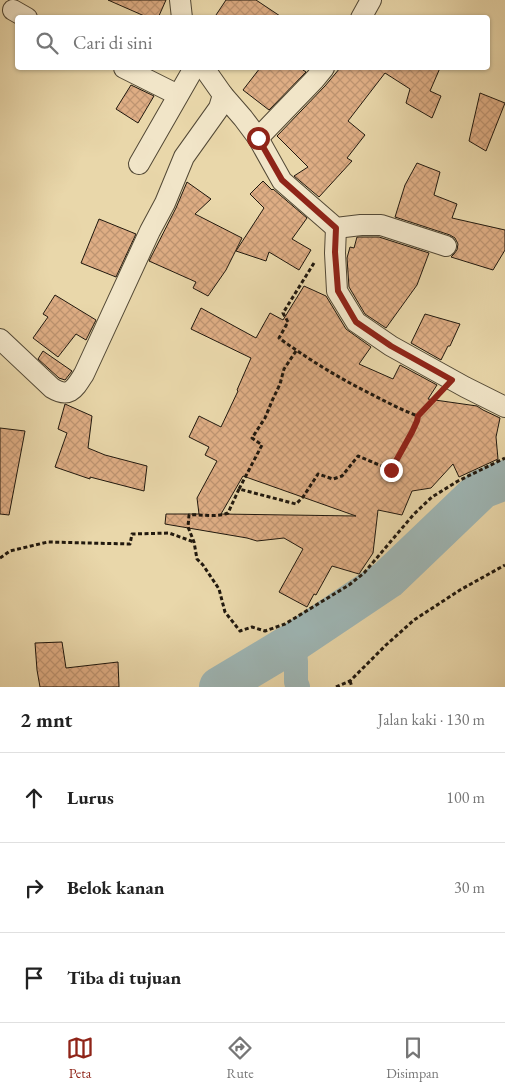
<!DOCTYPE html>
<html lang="id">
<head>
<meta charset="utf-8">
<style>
  :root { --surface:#fff; --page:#f2f2f2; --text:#222; --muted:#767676; --line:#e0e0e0; --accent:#8f2418 }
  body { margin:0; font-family:"EB Garamond",serif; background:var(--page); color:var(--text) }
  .stop { position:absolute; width:15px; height:15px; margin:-11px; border:4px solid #8f2418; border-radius:50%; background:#fff }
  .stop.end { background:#8f2418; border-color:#fff; box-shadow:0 1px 5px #0008 }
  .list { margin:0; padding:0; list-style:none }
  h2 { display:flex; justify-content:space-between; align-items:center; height:65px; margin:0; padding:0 20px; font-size:21px }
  h2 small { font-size:16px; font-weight:400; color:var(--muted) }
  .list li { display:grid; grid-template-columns:32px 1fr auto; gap:15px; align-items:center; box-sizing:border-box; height:90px; padding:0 20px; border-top:1px solid var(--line) }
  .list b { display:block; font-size:19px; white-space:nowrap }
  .list em { font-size:16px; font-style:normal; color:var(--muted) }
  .icon { flex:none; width:28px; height:28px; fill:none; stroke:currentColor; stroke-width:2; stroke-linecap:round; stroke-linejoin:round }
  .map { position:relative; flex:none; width:505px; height:687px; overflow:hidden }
  .search { position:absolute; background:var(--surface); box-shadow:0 1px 4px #0004; left:15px; right:15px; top:15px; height:55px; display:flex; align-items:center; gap:12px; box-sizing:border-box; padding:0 18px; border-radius:5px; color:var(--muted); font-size:19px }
  .sheet { height:335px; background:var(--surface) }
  nav { display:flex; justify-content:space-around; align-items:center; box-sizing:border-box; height:70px; border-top:1px solid var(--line); background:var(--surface); font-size:14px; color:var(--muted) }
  nav a { display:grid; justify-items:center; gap:2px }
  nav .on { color:var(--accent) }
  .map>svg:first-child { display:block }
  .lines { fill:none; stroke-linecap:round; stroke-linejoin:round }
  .canal { stroke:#9eb6b5; stroke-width:24 }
  .river { stroke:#9eb6b5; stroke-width:40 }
  .building { fill:url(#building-cross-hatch); stroke:#20180e; fill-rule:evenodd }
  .street-casing { stroke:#524835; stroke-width:22 }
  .path { stroke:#20180e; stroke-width:3; stroke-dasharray:4 2.5; stroke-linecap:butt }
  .street { stroke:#f1e5c8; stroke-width:20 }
  .route { stroke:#8f2418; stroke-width:6 }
</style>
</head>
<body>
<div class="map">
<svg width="505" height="687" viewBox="0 0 505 687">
  <defs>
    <pattern id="building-cross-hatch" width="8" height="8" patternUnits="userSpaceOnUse" patternTransform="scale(1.25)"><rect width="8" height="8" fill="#dead84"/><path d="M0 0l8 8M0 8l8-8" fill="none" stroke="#be9471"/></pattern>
  </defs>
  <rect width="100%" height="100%" fill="#e9d7aa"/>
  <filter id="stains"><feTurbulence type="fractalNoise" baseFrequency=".004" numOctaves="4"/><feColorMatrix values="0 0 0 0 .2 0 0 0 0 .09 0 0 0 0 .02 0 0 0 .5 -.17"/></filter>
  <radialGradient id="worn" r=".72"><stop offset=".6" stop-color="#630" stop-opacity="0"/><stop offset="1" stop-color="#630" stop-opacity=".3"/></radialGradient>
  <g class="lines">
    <polyline class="canal" points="294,642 296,662 296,682 298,687"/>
    <polyline class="river" points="219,687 294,642 388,579 482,489 505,480"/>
  </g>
  <g class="building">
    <polygon points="108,0 166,0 158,18 149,18"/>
    <polygon points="226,0 256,0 283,18 214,18"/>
    <polygon points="260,68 300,68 306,72 269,110 243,90"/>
    <polygon points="340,68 440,68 430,91 441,96 432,118 406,103 410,89 385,73 348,121 365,135 347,158 352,161 319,197 294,176 308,167 277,136 325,86"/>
    <polygon points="131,85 154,96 138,123 116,109"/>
    <polygon points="480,93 505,103 486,151 469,141"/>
    <polygon points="417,163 440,172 434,195 457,204 452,218 505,230 505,250 493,270 451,257 454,254 457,250 458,244 455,238 450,235 395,217 405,185"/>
    <polygon points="263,181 272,190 273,189 307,218 292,239 311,250 299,270 269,252 266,261 236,251 264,208 250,194"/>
    <polygon points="187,182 211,199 195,214 242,238 226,270 208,296 193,288 196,282 149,261 176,208"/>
    <polygon points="99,219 136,234 116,277 81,263"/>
    <polygon points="357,237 379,237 429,253 417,285 386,328 365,314 349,287 347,258 350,247 354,248"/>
    <path d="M304 286 326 296 346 329 371 347 359 364 393 379 400 365 437 385 428 399 477 406 483 410 500 418 496 437 498 459 459 477 453 464 431 488 412 491 402 515 378 510 373 553 359 574 332 566 316 595 314 594 307 607 279 592 303 549 284 538 257 541 247 538 165 524 166 514H199L197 498 217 461 205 455 209 447 189 437 199 416 221 427 238 391 237 390 251 358 191 329 201 308 256 338 270 313 283 320ZM243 476 356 516 221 514Z"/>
    <polygon points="55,295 96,320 86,340 76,334 58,357 33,338 48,317 43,314"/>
    <polygon points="425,314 460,324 450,346 448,346 441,360 411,343"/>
    <polygon points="43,351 72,371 65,380 59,378 38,359"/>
    <polygon points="65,404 92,416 88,448 105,455 147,466 144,491 90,477 90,479 55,467 67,433 58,429"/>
    <polygon points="0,428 25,431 9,515 0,514"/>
    <polygon points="62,642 66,668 118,662 119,687 40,687 37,670 35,643"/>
  </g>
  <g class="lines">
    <defs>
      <g id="street">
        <polyline points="180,0 182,18"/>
        <polyline points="13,10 27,18"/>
        <polyline points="361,18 371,0"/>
        <polyline points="124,68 178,95"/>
        <polyline points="204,68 223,95 243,118 258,138 282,181 336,228 361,225 381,225 446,246"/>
        <polyline points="258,138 315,79 324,68"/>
        <polyline points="139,164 194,68"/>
        <polyline points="336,228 335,253 337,291 356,322 391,346 465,387 505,407"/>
        <path d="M0 339 52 388C70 399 75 388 84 374L150 231 165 203 184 157 219 108 223 95"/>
      </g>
    </defs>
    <use href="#street" class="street-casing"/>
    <g class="path">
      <path d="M314 263 283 313 288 322 279 338C308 359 337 377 369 393 385 401 401 410 418 416L438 395"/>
      <polyline points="296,351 284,369 280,384 272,401 265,418 252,438 262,445 239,489 296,504 303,497 318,474 333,479 342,476 358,456 391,470 417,421 418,416"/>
      <path d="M239 489 228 513C215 518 202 514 189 515L188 527 194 542 197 559 203 565 219 589 225 612 240 631 252 627 265 631 285 624 349 585 364 573 414 514 432 497 458 481 505 458"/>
      <polyline points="0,558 10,551 48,542 130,544 132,534 169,533 194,542"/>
      <polyline points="350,681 352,687"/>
      <polyline points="336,687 350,681 386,645 414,620 460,590 505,565"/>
    </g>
    <use href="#street" class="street"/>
  </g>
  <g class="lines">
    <polyline class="route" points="258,138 282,180 336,228 335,252 338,291 356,322 391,346 452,380 418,416 417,421 412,432 391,470"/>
  </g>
  <rect width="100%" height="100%" filter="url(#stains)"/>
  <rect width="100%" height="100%" fill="url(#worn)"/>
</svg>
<div class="stop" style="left:258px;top:138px"></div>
<div class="stop end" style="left:391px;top:470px"></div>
<div class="search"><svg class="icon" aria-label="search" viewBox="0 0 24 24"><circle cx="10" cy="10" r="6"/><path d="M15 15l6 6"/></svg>Cari di sini</div>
</div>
<section class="sheet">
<h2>2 mnt<small>Jalan kaki · 130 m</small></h2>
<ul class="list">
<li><svg class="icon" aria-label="ahead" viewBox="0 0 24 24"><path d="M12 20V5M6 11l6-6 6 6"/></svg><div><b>Lurus</b></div><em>100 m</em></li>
<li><svg class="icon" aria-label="right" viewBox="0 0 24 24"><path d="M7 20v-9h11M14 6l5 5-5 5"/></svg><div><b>Belok kanan</b></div><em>30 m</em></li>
<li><svg class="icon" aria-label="arrive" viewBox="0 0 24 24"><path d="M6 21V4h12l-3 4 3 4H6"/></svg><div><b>Tiba di tujuan</b></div></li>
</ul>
</section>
<nav>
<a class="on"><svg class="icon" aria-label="map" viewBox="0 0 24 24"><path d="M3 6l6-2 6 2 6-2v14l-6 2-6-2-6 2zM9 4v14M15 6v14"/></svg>Peta</a>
<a><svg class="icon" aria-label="directions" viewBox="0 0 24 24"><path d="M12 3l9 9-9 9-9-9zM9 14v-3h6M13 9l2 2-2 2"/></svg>Rute</a>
<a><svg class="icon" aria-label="saved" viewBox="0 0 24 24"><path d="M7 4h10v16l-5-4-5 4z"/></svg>Disimpan</a>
</nav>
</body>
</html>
